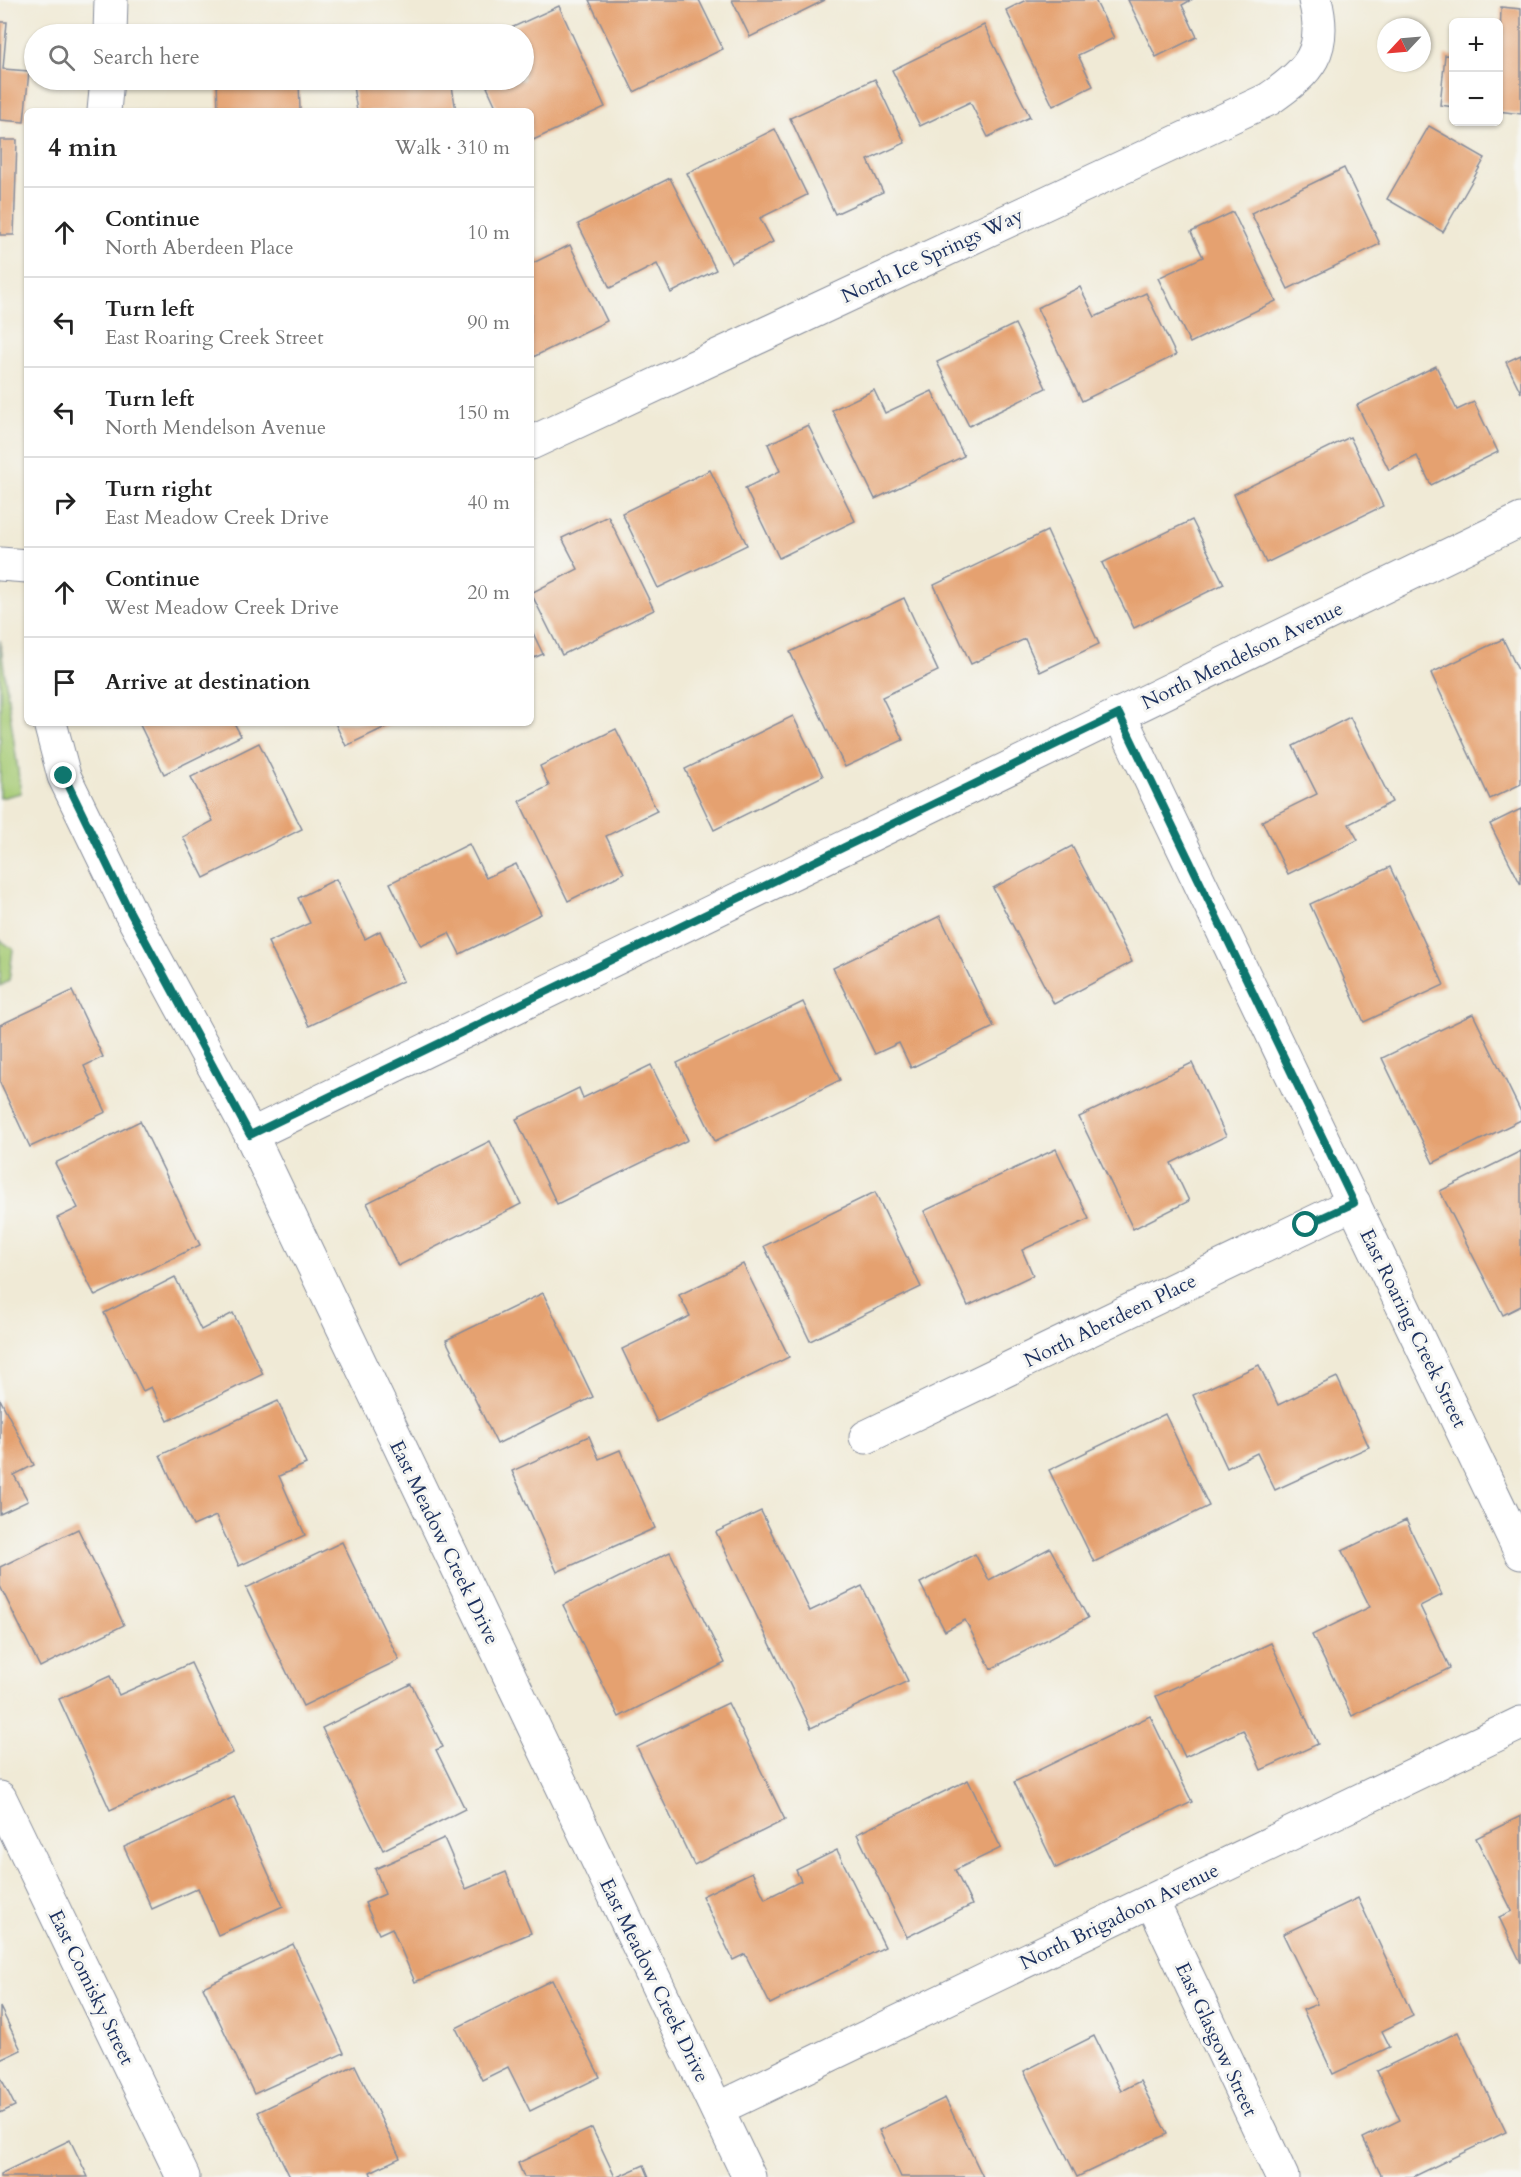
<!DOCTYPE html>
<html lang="en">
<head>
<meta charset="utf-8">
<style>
  :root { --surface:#fff; --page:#f2f2f2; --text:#222; --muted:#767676; --line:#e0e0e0 }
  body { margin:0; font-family:Cardo,serif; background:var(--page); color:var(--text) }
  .controls { position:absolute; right:18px; top:18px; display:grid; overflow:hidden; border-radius:9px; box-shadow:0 2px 4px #0004 }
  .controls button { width:54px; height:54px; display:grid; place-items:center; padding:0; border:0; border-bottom:2px solid var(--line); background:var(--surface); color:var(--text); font:30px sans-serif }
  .compass { position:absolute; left:1377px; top:18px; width:54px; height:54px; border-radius:50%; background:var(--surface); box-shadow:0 2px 4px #0004; rotate:244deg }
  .stop { position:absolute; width:18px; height:18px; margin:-14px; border:4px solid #0f766e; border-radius:50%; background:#fff }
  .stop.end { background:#0f766e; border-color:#fff; box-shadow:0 2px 6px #0008 }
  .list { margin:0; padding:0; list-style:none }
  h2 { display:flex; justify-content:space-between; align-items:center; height:78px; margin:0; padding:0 24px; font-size:26px }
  h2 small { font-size:20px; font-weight:400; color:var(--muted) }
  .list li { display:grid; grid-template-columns:39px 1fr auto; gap:18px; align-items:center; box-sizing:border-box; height:90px; padding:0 24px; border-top:2px solid var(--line) }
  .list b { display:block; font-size:22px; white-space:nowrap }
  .list p { margin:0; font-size:20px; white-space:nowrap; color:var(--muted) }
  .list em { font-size:20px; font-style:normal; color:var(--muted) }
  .icon { flex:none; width:33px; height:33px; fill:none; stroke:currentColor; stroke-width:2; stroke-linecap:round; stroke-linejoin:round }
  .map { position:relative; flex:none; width:1521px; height:2177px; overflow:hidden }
  .search { position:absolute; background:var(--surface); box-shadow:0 2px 4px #0004; left:24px; top:24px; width:510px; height:66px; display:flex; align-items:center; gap:15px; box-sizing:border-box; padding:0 21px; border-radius:33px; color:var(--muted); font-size:22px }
  .panel { position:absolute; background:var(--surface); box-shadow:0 2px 4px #0004; left:24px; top:108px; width:510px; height:618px; border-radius:9px }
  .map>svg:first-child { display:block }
  .green { fill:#a5ca73; stroke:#607c68; stroke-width:1.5 }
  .building { fill:#e5a170 }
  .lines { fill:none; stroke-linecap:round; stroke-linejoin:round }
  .street-casing { stroke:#868c9a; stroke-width:35 }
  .street { stroke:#fff; stroke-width:33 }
  .route { stroke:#0f766e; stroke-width:8 }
  .labels { text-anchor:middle; stroke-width:6; stroke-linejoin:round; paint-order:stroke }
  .street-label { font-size:20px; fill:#1b2f5e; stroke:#f6f6f2 }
</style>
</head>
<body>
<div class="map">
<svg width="1521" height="2177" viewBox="0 0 1521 2177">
  <rect width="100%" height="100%" fill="#f6f6f2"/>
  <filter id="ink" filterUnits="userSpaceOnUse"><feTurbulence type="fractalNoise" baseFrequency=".0167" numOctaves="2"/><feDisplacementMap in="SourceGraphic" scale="12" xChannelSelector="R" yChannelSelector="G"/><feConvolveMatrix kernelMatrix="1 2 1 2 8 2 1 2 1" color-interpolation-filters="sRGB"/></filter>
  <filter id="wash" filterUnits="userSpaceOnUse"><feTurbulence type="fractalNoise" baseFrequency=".008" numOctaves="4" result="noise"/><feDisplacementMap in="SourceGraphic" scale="24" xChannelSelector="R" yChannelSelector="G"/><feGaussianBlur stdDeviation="1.35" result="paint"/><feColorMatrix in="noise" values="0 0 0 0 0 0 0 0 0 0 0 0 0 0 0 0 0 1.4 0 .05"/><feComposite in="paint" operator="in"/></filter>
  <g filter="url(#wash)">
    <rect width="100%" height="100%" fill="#f0ead6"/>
    <g class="green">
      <polygon points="0,640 21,793 0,798"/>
      <polygon points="0,940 13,949 9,981 0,986"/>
    </g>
    <g id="blocks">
      <g class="building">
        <polygon points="589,0 699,0 723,49 634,92"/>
        <polygon points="732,0 825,0 750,37"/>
        <polygon points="1026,0 1095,0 1114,38 1078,55 1093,86 1053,106 1006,10"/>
        <polygon points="1128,0 1191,0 1182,5 1197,37 1156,57"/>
        <polygon points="559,6 605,107 531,141 531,111 498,111 487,87 503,80 524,80 524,34 503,34 502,32"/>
        <polygon points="1501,7 1521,9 1521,114 1498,111"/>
        <polygon points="0,22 7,22 3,69 29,71 24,122 0,120"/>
        <polygon points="984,25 1030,117 988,137 970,102 920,126 892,70"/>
        <polygon points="1445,55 1454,56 1454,107 1440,105"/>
        <polygon points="875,79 905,143 868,160 883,192 835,214 790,118"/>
        <polygon points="217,80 299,80 300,111 218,111"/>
        <polygon points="352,80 451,80 456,111 357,111"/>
        <polygon points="1429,126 1485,158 1443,232 1387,199"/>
        <polygon points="775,129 807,195 760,218 773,242 731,263 687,173"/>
        <polygon points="0,140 17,140 14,235 0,235"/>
        <polygon points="1344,168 1380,244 1288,289 1251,213"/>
        <polygon points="670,178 716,270 671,293 657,264 610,288 578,224"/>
        <polygon points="1233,212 1276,301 1190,343 1158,278 1203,257 1191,232"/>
        <polygon points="570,245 607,321 531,358 531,264"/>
        <polygon points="1080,287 1095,317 1146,293 1176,355 1082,401 1037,308"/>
        <polygon points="1015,324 1046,388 969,426 937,362"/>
        <polygon points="1521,355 1521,393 1506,362"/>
        <polygon points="1436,366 1457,410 1474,402 1498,452 1431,485 1417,456 1389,470 1357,405"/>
        <polygon points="874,390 885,413 932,391 964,456 875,499 832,410"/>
        <polygon points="808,425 855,521 779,558 745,488 780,471 768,444"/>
        <polygon points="1350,437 1383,506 1266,563 1234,494"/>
        <polygon points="710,470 747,545 658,588 622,513"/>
        <polygon points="608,516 654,610 562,655 531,593 578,569 562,538"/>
        <polygon points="1192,520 1224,584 1134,628 1102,563"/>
        <polygon points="1047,531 1099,644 1040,672 1025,639 971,664 934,585"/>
        <polygon points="904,598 938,671 882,697 903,740 845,767 790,652"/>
        <polygon points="531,629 543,654 531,659"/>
        <polygon points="1503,639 1521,676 1521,784 1490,799 1431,673"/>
        <polygon points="793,716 823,776 714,830 685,769"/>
        <polygon points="1350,717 1392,802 1349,824 1358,840 1288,874 1262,821 1317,794 1293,746"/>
        <polygon points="139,723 234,723 241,736 164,774"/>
        <polygon points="335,723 394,723 346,746"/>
        <polygon points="616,729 657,811 606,836 624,873 568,901 519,801 549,786 540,766"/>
        <polygon points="259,743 302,829 204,878 183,837 213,821 191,777"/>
        <polygon points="1521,809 1521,885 1490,824"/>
        <polygon points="469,844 486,878 516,864 541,914 460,954 449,933 421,946 390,883"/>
        <polygon points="1072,846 1132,962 1054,1004 993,888"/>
        <polygon points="1390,867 1444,985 1364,1022 1310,904"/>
        <polygon points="336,879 365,939 380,931 403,981 309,1026 268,942 310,923 298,898"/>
        <polygon points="940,916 994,1027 911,1068 899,1043 875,1054 833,968"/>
        <polygon points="72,991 103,1057 84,1066 106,1112 30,1147 0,1083 0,1025"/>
        <polygon points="803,1002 840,1080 715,1141 677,1063"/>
        <polygon points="1473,1014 1521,1112 1521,1120 1433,1163 1382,1058"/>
        <polygon points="1192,1063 1226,1136 1171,1163 1189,1201 1133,1229 1079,1117"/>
        <polygon points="651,1065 688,1140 557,1204 516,1119 579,1088 583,1098"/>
        <polygon points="140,1121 200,1245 95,1296 57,1218 78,1208 55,1163"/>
        <polygon points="490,1141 521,1204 398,1266 367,1203"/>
        <polygon points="1056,1149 1089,1219 1022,1250 1033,1275 968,1306 924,1211"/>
        <polygon points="1521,1151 1521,1306 1503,1315 1440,1191"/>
        <polygon points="875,1192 921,1287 810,1341 764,1246"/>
        <polygon points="743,1264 789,1357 657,1422 622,1349 690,1316 679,1295"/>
        <polygon points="175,1277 201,1330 233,1313 263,1374 168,1421 151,1387 143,1391 104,1313"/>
        <polygon points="543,1293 593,1397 497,1444 446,1340"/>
        <polygon points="1259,1365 1278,1405 1337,1377 1369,1447 1275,1490 1257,1453 1227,1468 1193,1395"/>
        <polygon points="0,1399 34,1465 14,1475 28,1501 0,1514"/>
        <polygon points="278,1401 306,1464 279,1476 305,1535 239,1566 216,1516 193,1526 160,1455"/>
        <polygon points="1165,1414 1209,1506 1094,1562 1049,1470"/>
        <polygon points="589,1436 599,1459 620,1450 655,1528 557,1572 512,1471"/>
        <polygon points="761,1511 810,1611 862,1586 908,1681 811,1728 716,1532"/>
        <polygon points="1406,1520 1442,1595 1420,1606 1450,1668 1352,1716 1312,1635 1370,1607 1342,1551"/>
        <polygon points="78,1529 124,1625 40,1667 0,1586 0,1567"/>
        <polygon points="342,1542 399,1660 303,1706 246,1588"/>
        <polygon points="1050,1548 1088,1618 991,1669 965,1620 945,1631 920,1583 975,1554 989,1580"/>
        <polygon points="670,1552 725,1663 619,1717 563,1605"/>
        <polygon points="1271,1643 1318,1744 1261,1770 1243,1730 1185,1757 1156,1696"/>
        <polygon points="191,1663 233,1753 110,1810 59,1699 110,1676 119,1695"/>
        <polygon points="411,1684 443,1747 436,1750 465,1809 383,1850 322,1728"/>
        <polygon points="728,1703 785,1820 694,1865 637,1747"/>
        <polygon points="1150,1716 1192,1802 1056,1868 1014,1782"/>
        <polygon points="968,1780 1001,1848 955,1870 972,1905 907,1937 857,1834"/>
        <polygon points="234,1797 283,1906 218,1935 198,1888 152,1909 124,1847"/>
        <polygon points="1521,1816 1521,1963 1499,1917 1512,1911 1476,1838"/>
        <polygon points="444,1838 466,1889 506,1872 531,1933 415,1982 392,1928 379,1934 365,1903 385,1894 375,1869"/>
        <polygon points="837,1850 885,1947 770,2004 745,1954 733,1960 702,1896 752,1872 765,1899 801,1881 796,1870"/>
        <polygon points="1358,1898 1413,2016 1382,2031 1390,2047 1333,2074 1303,2010 1317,2004 1283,1934"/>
        <polygon points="293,1944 344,2053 254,2094 203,1987"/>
        <polygon points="552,1980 600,2077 530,2111 508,2067 482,2080 456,2028"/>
        <polygon points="0,2007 21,2050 0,2060"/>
        <polygon points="1458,2032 1506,2132 1413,2177 1382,2177 1363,2138 1400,2120 1377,2071"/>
        <polygon points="1094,2036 1121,2091 1140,2081 1167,2134 1077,2177 1024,2071"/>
        <polygon points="355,2065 400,2158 370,2172 372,2177 290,2177 258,2112"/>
        <polygon points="0,2076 15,2106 0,2113"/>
        <polygon points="945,2098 983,2177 901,2177 879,2130"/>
        <polygon points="592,2128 615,2177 524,2177 518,2163"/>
        <polygon points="70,2140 88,2177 0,2177 0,2174"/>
        <polygon points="644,2165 649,2177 617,2177"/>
      </g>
    </g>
  </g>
  <g filter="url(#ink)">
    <use href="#blocks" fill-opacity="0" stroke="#868c9a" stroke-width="1.5"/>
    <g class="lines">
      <defs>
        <g id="street">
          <polyline points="110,34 111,0"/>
          <polyline points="104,111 107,80"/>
          <path d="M531 443 1269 99C1310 71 1328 51 1315 0"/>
          <polyline points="0,564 27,566"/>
          <polyline points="1119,714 1521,1553"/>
          <polyline points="50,723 64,776 130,912 251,1135 749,2177"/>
          <polyline points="251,1135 1521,520"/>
          <polyline points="866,1437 1354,1203"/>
          <polyline points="0,1798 183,2177"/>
          <polyline points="1152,1901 1282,2177"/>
          <polyline points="717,2109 1521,1723"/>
        </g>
      </defs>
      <use href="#street" class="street-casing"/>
      <use href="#street" class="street"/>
    </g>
  </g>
  <g class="lines" filter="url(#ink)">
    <polyline class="route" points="64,776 130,912 250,1135 1119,714 1354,1203 1306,1225"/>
  </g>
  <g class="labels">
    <g class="street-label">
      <text transform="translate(932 255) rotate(-25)" y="7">North Ice Springs Way</text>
      <text transform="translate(1242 655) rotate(-26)" y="7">North Mendelson Avenue</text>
      <text transform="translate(1110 1320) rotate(-26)" y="7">North Aberdeen Place</text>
      <text transform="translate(1414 1328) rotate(64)" y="7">East Roaring Creek Street</text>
      <text transform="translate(445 1542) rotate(64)" y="7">East Meadow Creek Drive</text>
      <text transform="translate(1119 1916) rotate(-26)" y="7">North Brigadoon Avenue</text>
      <text transform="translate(655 1980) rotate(64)" y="7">East Meadow Creek Drive</text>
      <text transform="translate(92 1987) rotate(64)" y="7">East Comisky Street</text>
      <text transform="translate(1217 2039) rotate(65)" y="7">East Glasgow Street</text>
    </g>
  </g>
</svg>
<div class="controls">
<button>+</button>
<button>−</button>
</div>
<svg class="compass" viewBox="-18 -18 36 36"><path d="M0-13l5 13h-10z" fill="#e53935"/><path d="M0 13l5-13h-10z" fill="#767676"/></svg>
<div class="stop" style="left:1306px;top:1225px"></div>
<div class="stop end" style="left:64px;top:776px"></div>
<div class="search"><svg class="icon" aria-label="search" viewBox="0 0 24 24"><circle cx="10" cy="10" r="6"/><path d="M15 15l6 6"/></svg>Search here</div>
<section class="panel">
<h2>4 min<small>Walk · 310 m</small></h2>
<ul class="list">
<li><svg class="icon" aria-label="ahead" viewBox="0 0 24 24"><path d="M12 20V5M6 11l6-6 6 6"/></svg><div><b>Continue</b><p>North Aberdeen Place</p></div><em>10 m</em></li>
<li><svg class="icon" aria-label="left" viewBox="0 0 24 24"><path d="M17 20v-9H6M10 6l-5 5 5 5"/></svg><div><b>Turn left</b><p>East Roaring Creek Street</p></div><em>90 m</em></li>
<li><svg class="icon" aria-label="left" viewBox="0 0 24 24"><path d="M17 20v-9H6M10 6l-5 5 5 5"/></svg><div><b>Turn left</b><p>North Mendelson Avenue</p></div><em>150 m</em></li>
<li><svg class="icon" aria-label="right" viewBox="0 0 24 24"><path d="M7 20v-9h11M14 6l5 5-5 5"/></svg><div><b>Turn right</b><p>East Meadow Creek Drive</p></div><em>40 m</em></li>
<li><svg class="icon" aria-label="ahead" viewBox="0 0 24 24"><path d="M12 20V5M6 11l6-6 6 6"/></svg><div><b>Continue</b><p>West Meadow Creek Drive</p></div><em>20 m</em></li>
<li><svg class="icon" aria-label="arrive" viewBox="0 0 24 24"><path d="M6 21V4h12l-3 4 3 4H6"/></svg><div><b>Arrive at destination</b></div></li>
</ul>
</section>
</div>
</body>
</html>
